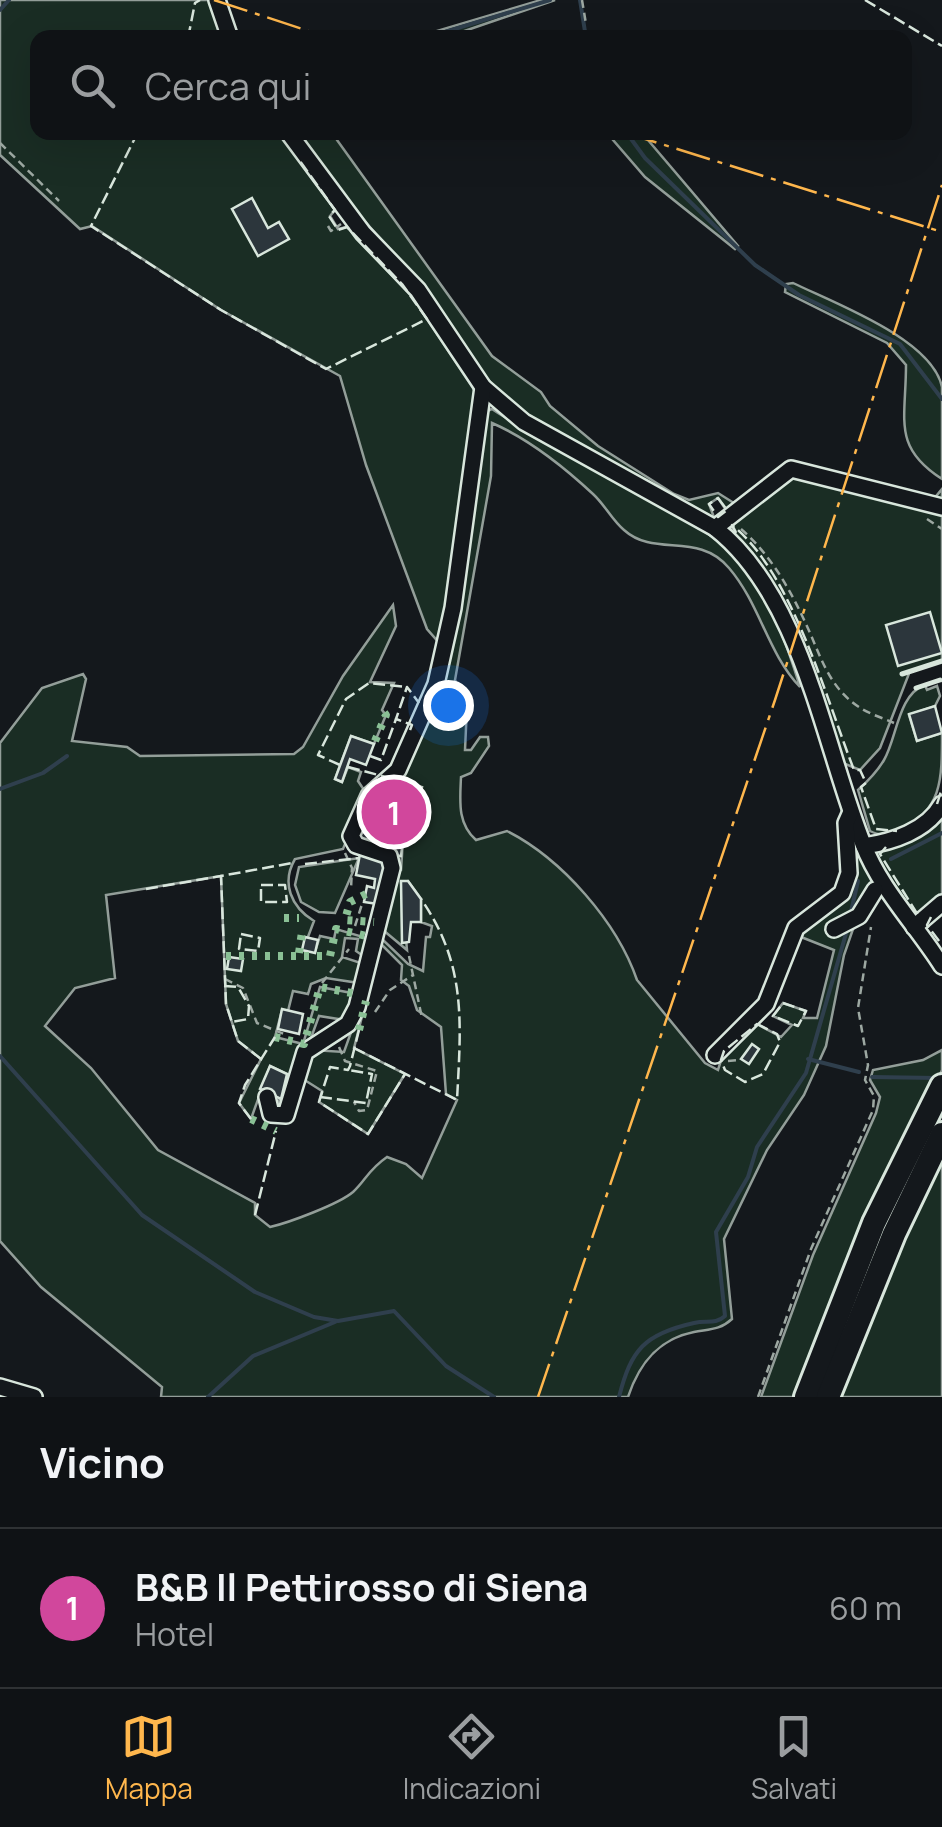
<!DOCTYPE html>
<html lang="it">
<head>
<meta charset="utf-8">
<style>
  :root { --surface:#0f1215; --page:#1d2022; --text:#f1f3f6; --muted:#9b9ea0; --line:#2f3234; --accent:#ffb74d }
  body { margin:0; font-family:Manrope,sans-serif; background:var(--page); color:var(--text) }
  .you { position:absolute; left:448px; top:705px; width:35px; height:35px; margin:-25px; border:8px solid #fff; border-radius:50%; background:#1a73e8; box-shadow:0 0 0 15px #1a73e833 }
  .badge { display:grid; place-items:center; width:65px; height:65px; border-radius:50%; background:var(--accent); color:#fff; font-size:32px; font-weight:700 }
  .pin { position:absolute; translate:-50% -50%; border:5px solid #fff; box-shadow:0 2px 10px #0006 }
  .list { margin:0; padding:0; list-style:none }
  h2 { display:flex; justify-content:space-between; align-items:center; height:130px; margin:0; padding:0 40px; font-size:42px }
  h2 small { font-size:32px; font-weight:400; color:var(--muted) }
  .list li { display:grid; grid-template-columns:65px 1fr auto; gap:30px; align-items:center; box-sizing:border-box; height:160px; padding:0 40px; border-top:2px solid var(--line) }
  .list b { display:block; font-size:38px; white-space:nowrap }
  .list p { margin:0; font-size:32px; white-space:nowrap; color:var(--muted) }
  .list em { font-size:32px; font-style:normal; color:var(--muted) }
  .icon { flex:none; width:55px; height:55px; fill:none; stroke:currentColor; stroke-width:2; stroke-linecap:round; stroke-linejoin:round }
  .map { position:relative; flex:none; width:942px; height:1397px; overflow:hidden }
  .search { position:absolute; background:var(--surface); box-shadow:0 10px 40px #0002; left:30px; right:30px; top:30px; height:110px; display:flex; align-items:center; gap:25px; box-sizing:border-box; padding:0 35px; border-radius:20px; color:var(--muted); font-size:38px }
  .sheet { height:290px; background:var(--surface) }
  nav { display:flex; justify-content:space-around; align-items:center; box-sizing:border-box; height:140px; border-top:2px solid var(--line); background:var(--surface); font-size:28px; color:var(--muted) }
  nav a { display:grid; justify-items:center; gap:5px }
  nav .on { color:var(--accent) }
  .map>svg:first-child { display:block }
  .green { fill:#1a2d24; stroke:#939e99; stroke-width:2.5 }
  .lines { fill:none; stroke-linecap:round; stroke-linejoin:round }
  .stream { stroke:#2f3f4d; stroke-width:4 }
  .building { fill:#2c363c; stroke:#d8e6dc; stroke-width:2.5 }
  .minor-casing { stroke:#d8e6dc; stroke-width:20 }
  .highway-casing { stroke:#d8e6dc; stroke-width:28 }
  .path { stroke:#9da8a2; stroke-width:2.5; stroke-dasharray:8 5; stroke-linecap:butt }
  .minor { stroke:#14181c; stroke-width:15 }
  .highway { stroke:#14181c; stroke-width:22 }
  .hedge { stroke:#8ac095; stroke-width:8; stroke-dasharray:5 8; stroke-linecap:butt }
  .fence { stroke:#d8e6dc; stroke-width:2.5; stroke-dasharray:12 5; stroke-linecap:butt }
  .wall { stroke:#d8e6dc; stroke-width:5 }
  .power { stroke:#ffb74d; stroke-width:2.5; stroke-dasharray:35 8 5 8; stroke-linecap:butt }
</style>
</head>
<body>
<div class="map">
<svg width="942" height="1397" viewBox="0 0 942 1397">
  <rect width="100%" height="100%" fill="#14181c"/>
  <g class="green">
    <polygon points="0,0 211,0 223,37 38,38 38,132 279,133 335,210 330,216 338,229 347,227 413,298 475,391 442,646 427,629 366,465 340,376 221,310 92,226 80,229 0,155"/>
    <polygon points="541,0 555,0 447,37 417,37"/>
    <polygon points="297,133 332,133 492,356 541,392 550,406 598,446 674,494 689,500 718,493 737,505 726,510 718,498 709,504 715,520 666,497 526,414 483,377 412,274 352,207"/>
    <polygon points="607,133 642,133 738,246 735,249 645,177"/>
    <path d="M793 283C834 303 932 339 942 387 942 415 942 450 942 479 892 447 906 420 906 365L887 343 785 292 786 284Z"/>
    <path d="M492 409C555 452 715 519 751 574 774 608 788 648 800 687 768 654 760 604 729 568 698 531 655 558 624 530 612 520 605 505 593 494 564 467 529 439 492 423L491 476 455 680 467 706 465 750H471L480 737H488L489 746 471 773 461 777C460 801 457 823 476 840L507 831C562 859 617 922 637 980L705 1063 718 1070 724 1051 753 1026 757 1024 781 1037 792 1025 773 1016 783 1003 806 1011 803 1018H817L834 950 796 935 846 893 848 829 875 882 861 906 844 955 826 1046 804 1095 767 1150 724 1239 732 1319C720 1330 710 1329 694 1332 658 1339 639 1364 628 1397H161L162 1387 41 1287 0 1241V743L42 688 83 674 86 679 72 741 127 747 140 756 294 754 303 747 343 676 393 605 396 626 370 682 394 683 382 710 386 715 374 744 351 736 335 779 342 782 348 767 361 772 358 781 366 793 343 849 295 859C281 883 291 907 314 921L303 950 315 952 320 936 334 939 336 929 370 939 366 958 356 951 358 939 345 938 342 957 364 964 359 983 326 978 311 984 308 994 293 991 288 1011 282 1010 275 1037 303 1044 320 987 357 994 345 1020 319 1016 285 1109 277 1108 287 1074 270 1066 251 1119 239 1103 261 1059 238 1041 226 1004 221 876 106 895 115 978 75 988 45 1026 91 1068 158 1150 255 1203V1215L270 1227C288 1223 339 1204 353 1192 366 1180 368 1170 387 1157L406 1164 422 1178 457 1100 446 1094 441 1027 417 1010 409 986 401 980 402 965 380 943 381 938 408 964 423 971 426 937H430L432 926 421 922V899L408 881 401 882 407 950 383 930 396 873 401 870 403 840 410 843 415 829 399 824 402 812 415 814 398 781 392 803 380 801 375 820 365 817 433 702 485 412Z"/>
    <polygon points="791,473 927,507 942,489 942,661 910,671 880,748 860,770 843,763 763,571 730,527 736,532 732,525"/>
    <path d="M925 685 927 690 937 686 940 696 935 706 909 715 917 741 942 733C942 781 942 811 899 830 887 834 882 837 870 831L858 790C868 781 877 772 884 760 897 738 898 694 925 685Z"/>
    <path d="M942 814V897L923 913 914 914 872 851C902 843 920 836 942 814Z"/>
    <polygon points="359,858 335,913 319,912 301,902 295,885 299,867"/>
    <polygon points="375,965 354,1048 405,1074 368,1134 319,1102 322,1091 303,1079 312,1050 344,1052"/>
    <polygon points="942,1050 942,1070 799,1397 761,1397 813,1255 876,1113 880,1097 870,1080 873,1070 923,1060"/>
    <polygon points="942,1150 942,1397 839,1397 878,1292"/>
  </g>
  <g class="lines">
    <g class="stream">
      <polyline points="580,0 586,38"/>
      <polyline points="0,10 9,0"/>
      <polyline points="425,38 550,0"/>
      <polyline points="626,132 645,158 755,265 799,295 900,344 942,399"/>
      <polyline points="0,789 43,773 67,756"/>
      <polyline points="891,859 942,833"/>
      <polyline points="850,916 858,881"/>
      <polyline points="0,1056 142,1215 255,1292 314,1317 338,1321 394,1311 446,1366 494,1397"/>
      <polyline points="808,1059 859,1072"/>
      <polyline points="872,1077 937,1078"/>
      <polyline points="208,1397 253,1356 335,1322"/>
      <path d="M619 1397C631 1350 644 1334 694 1323 707 1320 715 1325 725 1316L716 1232 748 1177 757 1147 806 1073 847 930"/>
    </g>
  </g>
  <g class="building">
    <polygon points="252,198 268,228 279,222 289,239 258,256 232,209"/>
    <polygon points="930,612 942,653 898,666 886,625"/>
    <polygon points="935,706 942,733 917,741 909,714"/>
    <polygon points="351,736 374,744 366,765 350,759 342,782 335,779"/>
    <polygon points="398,780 422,787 415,815 402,812 399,824 415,828 410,843 403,840 401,856 392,855 395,834 375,829 371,841 359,839 365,817 375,820 380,800 392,803"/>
    <polygon points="360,854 386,860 378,904 364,902 367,886 374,888 375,879 356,875"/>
    <polygon points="401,881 408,881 421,899 421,922 411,922 409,942 402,943"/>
    <polygon points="305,937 318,940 315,953 302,950"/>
    <polygon points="229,957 243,959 241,971 227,969"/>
    <polygon points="282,1009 303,1014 299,1034 278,1029"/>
    <polygon points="752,1044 759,1049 749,1064 741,1059"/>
    <polygon points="270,1066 287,1074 281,1099 260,1089"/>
  </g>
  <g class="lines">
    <defs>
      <g id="minor">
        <polyline points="217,0 230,38"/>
        <path d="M288 132 363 233 418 290 483 387 524 422 715 528C802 596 824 746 863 844 881 890 916 925 942 966"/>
        <polyline points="715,528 791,469 942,507"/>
        <path d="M864 846C892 842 927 831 942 804"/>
        <polyline points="914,927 942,903"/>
        <polyline points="834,929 859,916 875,890"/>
        <polyline points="715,1055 766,1004 796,928 842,893 849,873 846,823 850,814"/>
        <polyline points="267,1097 271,1114 286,1115 305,1052 348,1024 357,1007 392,868 389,856 356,845 351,836 369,796 398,770 436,684 453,608 483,387"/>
        <polyline points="0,1387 34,1397"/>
      </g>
      <g id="highway">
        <polyline points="806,1397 874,1223 942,1086"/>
        <polyline points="828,1397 894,1234 942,1134"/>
      </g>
    </defs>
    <use href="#minor" class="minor-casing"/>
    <use href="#highway" class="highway-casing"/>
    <g class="path">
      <polyline points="582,0 586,24"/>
      <polyline points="0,143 59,201"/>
      <polyline points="328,226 331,231 341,224"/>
      <polyline points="927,519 942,529"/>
      <path d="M741 529C770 554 790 589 806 624 820 654 828 687 859 707 869 714 883 718 894 723"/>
      <polyline points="345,853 352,868 351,889"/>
      <polyline points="355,926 363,901"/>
      <polyline points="409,956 422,1018"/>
      <polyline points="225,979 243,988 257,1023 284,1034"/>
      <polyline points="322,983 349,949"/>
      <polyline points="375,1012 390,990 413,975"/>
      <polyline points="339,1047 345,1061 377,1071 367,1110 359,1111 354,1102"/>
      <polyline points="728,1061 740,1060"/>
      <polyline points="758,1397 811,1249 873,1110 874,1096 865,1080 868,1065 858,1008 871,927"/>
    </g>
    <use href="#minor" class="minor"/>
    <use href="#highway" class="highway"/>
    <g class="hedge">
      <polyline points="375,741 386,715 382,710"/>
      <polyline points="366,894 350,902 345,920 374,922"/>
      <polyline points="284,918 299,918"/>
      <polyline points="299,953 302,932"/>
      <polyline points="226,956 330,956 336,929 371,937"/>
      <polyline points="359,1030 366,1001"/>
      <polyline points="275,1037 304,1044 320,987 357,994"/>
      <polyline points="251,1119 276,1131"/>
    </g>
    <g class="fence">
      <polyline points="865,0 942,46"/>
      <polyline points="188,38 195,3 200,0"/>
      <polyline points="138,132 91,226 221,310 326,369 427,319 402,284 347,227 338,230 329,216 335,210 300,161"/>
      <polygon points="718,498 727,510 718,517 709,504"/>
      <path d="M736 533 732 525C792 573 825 695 854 770H860L866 783 861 787 876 829 897 831"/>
      <polyline points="410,730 412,725 396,719 407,687 419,703"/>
      <polyline points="370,756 381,760 396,719"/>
      <polyline points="340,765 318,755 346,699 369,683 407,687"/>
      <polyline points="348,767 386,777"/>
      <polyline points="937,804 942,788"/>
      <polyline points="886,847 880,854 916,912 923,914"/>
      <polyline points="305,864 359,858"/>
      <polygon points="261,885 285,885 287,902 261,902"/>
      <polyline points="146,889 221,876"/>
      <polyline points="931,917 927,925 942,945"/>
      <polygon points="241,934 260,938 258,951 239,949"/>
      <polyline points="224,986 238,987 249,1006 248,1019 232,1022"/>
      <polygon points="783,1003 806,1011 798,1026 773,1016"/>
      <polygon points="757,1024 777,1034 780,1042 763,1074 745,1082 725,1070 721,1060 724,1051"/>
      <polyline points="359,1030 350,1066 348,1070 330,1067 319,1102 368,1134 405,1074"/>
      <path d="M354 1048 457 1100C461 1023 467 965 421 899"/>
      <polyline points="261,1059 238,1041 226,1004 221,876 292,863"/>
      <polyline points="320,1097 366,1103 372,1074 348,1070"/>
      <polyline points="251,1119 239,1103 245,1085 275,1037"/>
      <polyline points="255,1215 276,1131"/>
    </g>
    <g class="wall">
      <polyline points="902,674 942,661"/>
      <polyline points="916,688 940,680"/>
    </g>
    <g class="power">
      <polyline points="214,0 330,38"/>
      <polyline points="623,132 942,232"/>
      <polyline points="538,1397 775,700 942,185"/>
    </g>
  </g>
</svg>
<div class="you"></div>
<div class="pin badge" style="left:394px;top:812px;background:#d1479c">1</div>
<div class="search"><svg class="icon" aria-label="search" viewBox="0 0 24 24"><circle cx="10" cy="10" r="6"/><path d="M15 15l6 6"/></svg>Cerca qui</div>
</div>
<section class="sheet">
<h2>Vicino<small></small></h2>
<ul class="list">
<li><span class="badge" style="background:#d1479c">1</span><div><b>B&amp;B Il Pettirosso di Siena</b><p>Hotel</p></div><em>60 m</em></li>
</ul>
</section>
<nav>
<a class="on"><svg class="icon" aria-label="map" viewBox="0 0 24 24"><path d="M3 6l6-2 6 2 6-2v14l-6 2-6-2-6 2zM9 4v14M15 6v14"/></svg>Mappa</a>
<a><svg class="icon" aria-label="directions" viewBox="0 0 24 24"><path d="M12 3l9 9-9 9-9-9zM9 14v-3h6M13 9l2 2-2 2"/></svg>Indicazioni</a>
<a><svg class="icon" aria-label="saved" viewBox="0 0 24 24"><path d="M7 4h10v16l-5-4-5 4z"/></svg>Salvati</a>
</nav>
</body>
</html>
